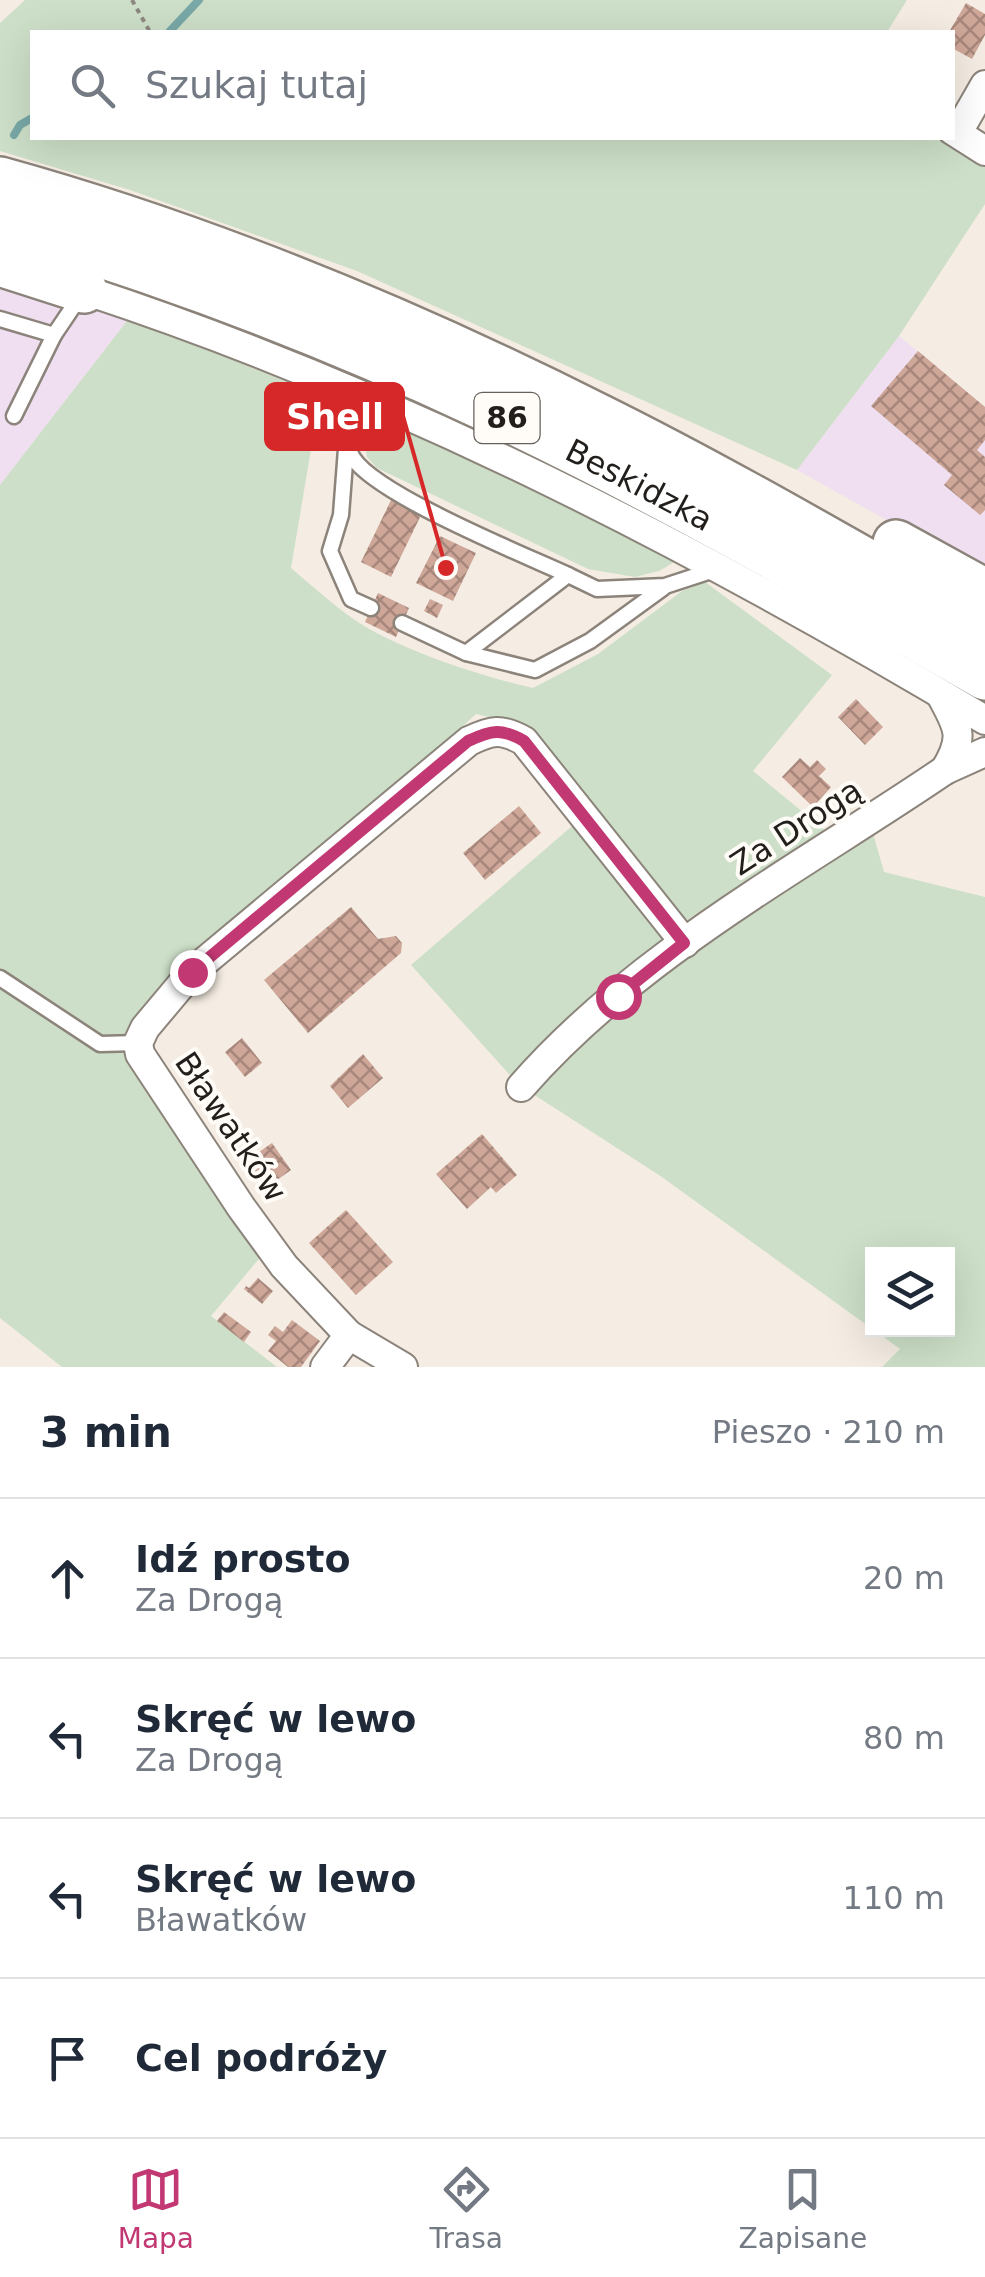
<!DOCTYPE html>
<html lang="pl">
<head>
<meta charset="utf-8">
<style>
  :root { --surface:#fff; --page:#f6f6f7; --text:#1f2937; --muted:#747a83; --line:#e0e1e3; --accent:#c23873 }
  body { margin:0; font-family:"DejaVu Sans",sans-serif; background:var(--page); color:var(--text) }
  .controls { position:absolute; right:30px; bottom:30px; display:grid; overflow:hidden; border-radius:0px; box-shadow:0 10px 40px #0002 }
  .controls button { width:90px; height:90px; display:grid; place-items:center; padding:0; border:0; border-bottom:2px solid var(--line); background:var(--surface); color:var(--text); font:50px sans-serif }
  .stop { position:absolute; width:30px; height:30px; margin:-22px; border:8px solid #c23873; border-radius:50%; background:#fff }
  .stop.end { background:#c23873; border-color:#fff; box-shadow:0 2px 10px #0008 }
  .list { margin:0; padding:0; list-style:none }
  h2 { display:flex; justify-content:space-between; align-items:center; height:130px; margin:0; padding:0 40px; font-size:42px }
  h2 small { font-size:32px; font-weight:400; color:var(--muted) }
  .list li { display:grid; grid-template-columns:65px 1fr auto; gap:30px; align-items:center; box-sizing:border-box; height:160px; padding:0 40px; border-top:2px solid var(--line) }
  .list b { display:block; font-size:38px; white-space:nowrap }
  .list p { margin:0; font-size:32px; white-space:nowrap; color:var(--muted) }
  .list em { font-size:32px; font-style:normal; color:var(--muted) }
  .icon { flex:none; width:55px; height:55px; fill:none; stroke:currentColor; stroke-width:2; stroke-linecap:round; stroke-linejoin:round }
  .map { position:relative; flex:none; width:985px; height:1367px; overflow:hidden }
  .search { position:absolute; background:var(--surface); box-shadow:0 10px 40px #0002; left:30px; right:30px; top:30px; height:110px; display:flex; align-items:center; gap:25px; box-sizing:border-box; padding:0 35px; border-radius:0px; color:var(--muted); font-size:38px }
  .sheet { height:770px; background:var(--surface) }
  nav { display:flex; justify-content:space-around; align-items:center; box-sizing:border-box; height:140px; border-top:2px solid var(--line); background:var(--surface); font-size:28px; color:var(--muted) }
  nav a { display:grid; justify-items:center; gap:5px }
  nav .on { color:var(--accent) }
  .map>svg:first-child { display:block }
  .commercial { fill:#efdff1 }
  .green { fill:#cddfc8; fill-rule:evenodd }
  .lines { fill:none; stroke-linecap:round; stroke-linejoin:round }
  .stream { stroke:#79a8a7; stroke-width:8 }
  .building { fill:url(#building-cross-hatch) }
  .lane-casing { stroke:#8c847b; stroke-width:19 }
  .street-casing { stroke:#8c847b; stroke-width:32 }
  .primary-casing { stroke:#8c847b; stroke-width:50 }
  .path { stroke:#8d8781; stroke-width:4; stroke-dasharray:5 5; stroke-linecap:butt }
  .lane { stroke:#fff; stroke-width:14 }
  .street { stroke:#fff; stroke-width:28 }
  .primary { stroke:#fff; stroke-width:45 }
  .route { stroke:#c23873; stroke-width:12 }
  .labels { text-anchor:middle; stroke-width:8; stroke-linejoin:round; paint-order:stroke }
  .shield { fill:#fffbf7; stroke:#64605d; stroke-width:2.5 }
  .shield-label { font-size:30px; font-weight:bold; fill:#211e1b }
  .street-label { font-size:32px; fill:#211e1b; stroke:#fffbf7 }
  .leader { fill:none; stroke:#d62828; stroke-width:4 }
  .callout-dot { fill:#d62828; stroke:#fffbf7; stroke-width:4 }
  .callout { fill:#d62828; stroke:#d62828; stroke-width:4 }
  .callout-label { font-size:35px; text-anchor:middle; font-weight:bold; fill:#fff }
</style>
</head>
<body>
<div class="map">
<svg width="985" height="1367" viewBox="0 0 985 1367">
  <defs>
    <pattern id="building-cross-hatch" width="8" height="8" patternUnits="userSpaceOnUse" patternTransform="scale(2.5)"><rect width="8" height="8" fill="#cea798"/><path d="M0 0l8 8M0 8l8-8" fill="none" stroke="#a7877b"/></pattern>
  </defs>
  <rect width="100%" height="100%" fill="#f5ede3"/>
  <g class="commercial">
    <polygon points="0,275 130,317 0,485"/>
    <polygon points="899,336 985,407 985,575 797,470"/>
  </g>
  <g class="green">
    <polygon points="25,0 907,0 887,32 32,32 32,138 952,138 953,111 975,124 985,144 985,204 899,336 797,470 357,271 130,190 0,151 0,23"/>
    <path d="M130 317 320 396 291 568C311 585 331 603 352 618 396 649 480 676 533 688L598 654 682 591 705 582 832 675 753 771 827 832 682 923 520 724 476 714 135 1027 263 1254 211 1316 277 1367H62L0 1318V485Z"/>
    <polygon points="359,408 510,477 676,561 659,571 635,577 588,569 377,468 367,457"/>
    <polygon points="578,821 674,945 517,1083 411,965"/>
    <path d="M871 826 884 872 985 897V1367H882L900 1349 659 1175 525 1089 620 998ZM872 1254H948V1330H872Z"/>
  </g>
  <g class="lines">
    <g class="stream">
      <polyline points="169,32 199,0"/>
      <polyline points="14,135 20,125 32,118"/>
    </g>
  </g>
  <g class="building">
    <polygon points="966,3 985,14 985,35 972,59 952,48 952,32 949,32"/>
    <polygon points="918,351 985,407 985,440 977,450 985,457 985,510 980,515 944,485 952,475 871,406"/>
    <polygon points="392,498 422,513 391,577 361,562"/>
    <polygon points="440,536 476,553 453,601 416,583"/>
    <polygon points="378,593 409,608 396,637 365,622"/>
    <polygon points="430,599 443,605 437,618 424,611"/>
    <polygon points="856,699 883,727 865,745 838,717"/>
    <polygon points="800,758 810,767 817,760 826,769 819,776 831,787 813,807 782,777"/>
    <polygon points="519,806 541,833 485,880 463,853"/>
    <polygon points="351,907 378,939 396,936 402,943 401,953 308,1033 264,980"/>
    <polygon points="242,1038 262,1063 245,1077 225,1052"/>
    <polygon points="363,1054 383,1078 348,1108 330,1086"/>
    <polygon points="482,1134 517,1175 496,1193 491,1187 467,1209 436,1174"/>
    <polygon points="272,1143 291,1170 263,1190 248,1170 257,1164 252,1157"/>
    <polygon points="346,1210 393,1262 356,1295 309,1243"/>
    <polygon points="258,1278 273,1291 262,1304 244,1289 246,1286 249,1288"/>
    <polygon points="224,1312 251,1332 244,1342 217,1321"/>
    <polygon points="292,1320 320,1341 301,1367 288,1367 268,1351 276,1341 268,1335 275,1326 283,1332"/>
  </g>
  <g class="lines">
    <defs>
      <g id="lane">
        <polyline points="0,319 54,335 81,295"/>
        <path d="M328 387C344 409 339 436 353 458 377 495 522 554 568 575L597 589 665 586 717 569"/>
        <polyline points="14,416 54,335"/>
        <polyline points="346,449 341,515 330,551 351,599 371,608"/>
        <polyline points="402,623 466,653 535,670 590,641 663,588"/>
        <polyline points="466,653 568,575"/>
        <polyline points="0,978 100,1044 138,1043"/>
      </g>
      <g id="street">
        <polyline points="952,130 985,151"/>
        <polyline points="958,132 985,85"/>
        <path d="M84 290C401 394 699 549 985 720"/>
        <path d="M941 695C958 727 966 736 945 770"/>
        <path d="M521 1087C637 954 801 868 945 770L985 752"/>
        <polyline points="325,1367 349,1335"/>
        <path d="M403 1367 349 1335 284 1266 241 1207 140 1054 138 1043 145 1028 192 972 469 741C492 730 501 728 524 741L685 943"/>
      </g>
      <g id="primary">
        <path d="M0 180C206 237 408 321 599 417 730 482 857 557 985 629"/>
        <path id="s1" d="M0 223C165 272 327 333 483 407 655 488 820 582 985 677"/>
        <polyline points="0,263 84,290"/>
        <polyline points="896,543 985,592"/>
      </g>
    </defs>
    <use href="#lane" class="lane-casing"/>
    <use href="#street" class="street-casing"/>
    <use href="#primary" class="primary-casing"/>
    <polyline class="path" points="132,0 150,32"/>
    <use href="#lane" class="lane"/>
    <use href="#street" class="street"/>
    <use href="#primary" class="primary"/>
  </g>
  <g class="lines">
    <path class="route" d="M192 972 468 741C492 730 501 728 524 741L684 943 618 996"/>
  </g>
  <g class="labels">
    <rect class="shield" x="474.5" y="393" width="65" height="50" rx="8"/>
    <g class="shield-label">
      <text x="507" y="428">86</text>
    </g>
    <g class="street-label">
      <text dy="11" stroke="none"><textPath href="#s1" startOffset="692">Beskidzka</textPath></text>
      <text transform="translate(796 827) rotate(-33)" y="11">Za Drogą</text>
      <text transform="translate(231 1127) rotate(56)" y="11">Bławatków</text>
    </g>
  </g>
  <path class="leader" d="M446 568L403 416"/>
  <circle class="callout-dot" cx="446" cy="568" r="10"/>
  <rect class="callout" x="266" y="384" width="137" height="65" rx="10"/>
  <g class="callout-label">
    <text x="335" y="429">Shell</text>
  </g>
</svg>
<div class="controls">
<button><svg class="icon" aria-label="layers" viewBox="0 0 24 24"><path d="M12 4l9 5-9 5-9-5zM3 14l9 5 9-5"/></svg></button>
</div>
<div class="stop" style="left:618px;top:996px"></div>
<div class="stop end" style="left:192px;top:972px"></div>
<div class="search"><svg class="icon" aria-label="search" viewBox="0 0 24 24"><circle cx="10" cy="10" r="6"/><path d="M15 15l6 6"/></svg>Szukaj tutaj</div>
</div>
<section class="sheet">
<h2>3 min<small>Pieszo · 210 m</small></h2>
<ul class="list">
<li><svg class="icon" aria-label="ahead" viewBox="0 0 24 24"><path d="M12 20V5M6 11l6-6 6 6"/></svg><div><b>Idź prosto</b><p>Za Drogą</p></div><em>20 m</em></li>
<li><svg class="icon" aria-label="left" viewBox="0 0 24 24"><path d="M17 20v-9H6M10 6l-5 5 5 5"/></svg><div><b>Skręć w lewo</b><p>Za Drogą</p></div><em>80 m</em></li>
<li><svg class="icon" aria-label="left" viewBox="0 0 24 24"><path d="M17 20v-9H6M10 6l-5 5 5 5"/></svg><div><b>Skręć w lewo</b><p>Bławatków</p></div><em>110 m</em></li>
<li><svg class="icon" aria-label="arrive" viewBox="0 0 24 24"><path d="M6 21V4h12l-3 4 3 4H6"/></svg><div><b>Cel podróży</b></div></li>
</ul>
</section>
<nav>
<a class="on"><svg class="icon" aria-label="map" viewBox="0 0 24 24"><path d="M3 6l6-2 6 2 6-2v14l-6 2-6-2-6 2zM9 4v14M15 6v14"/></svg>Mapa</a>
<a><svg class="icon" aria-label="directions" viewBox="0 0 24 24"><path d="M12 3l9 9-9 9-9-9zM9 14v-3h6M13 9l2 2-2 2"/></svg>Trasa</a>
<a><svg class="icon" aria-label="saved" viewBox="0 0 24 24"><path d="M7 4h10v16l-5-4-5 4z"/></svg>Zapisane</a>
</nav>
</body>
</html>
